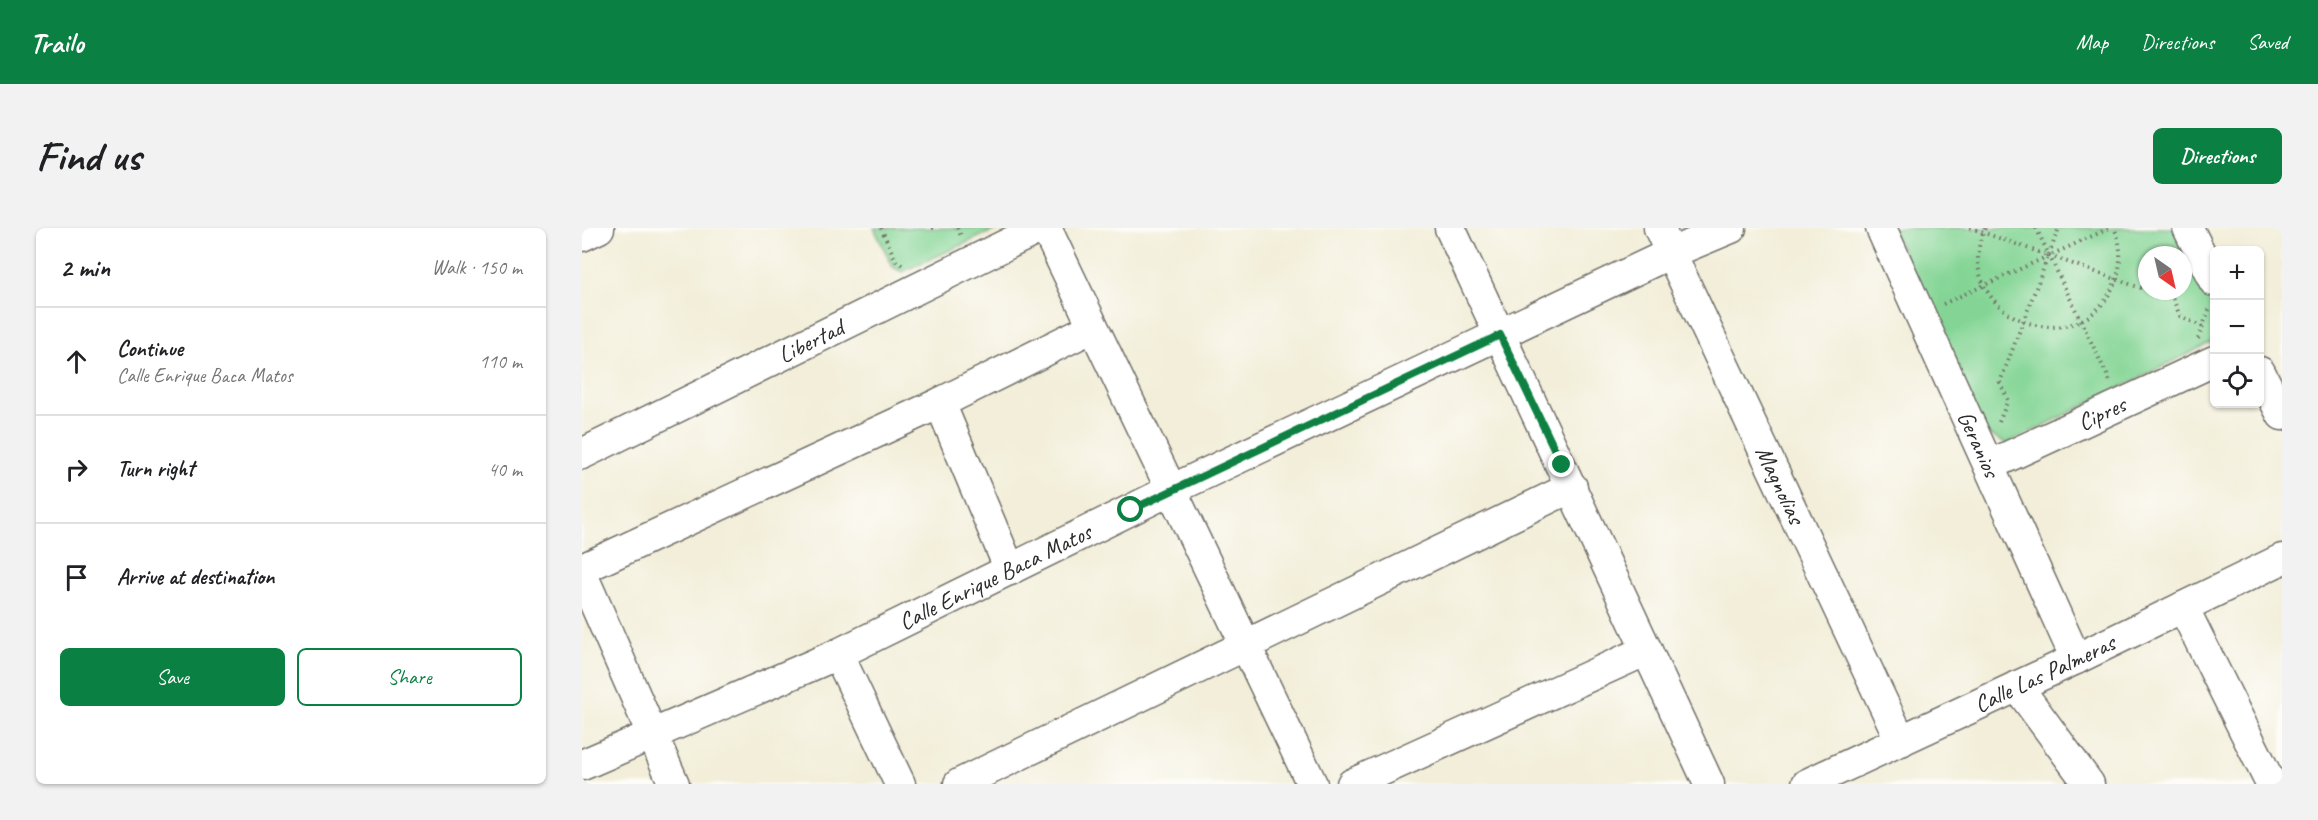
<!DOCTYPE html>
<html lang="en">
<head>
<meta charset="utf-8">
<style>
  :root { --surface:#fff; --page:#f2f2f2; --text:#202124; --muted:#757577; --line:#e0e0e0; --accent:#0b8043 }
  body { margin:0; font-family:Caveat,sans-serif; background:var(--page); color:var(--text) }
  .controls { position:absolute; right:18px; top:18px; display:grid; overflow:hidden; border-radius:9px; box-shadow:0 2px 4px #0004 }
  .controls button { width:54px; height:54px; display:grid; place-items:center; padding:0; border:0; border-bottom:2px solid var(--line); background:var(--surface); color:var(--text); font:30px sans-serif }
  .compass { position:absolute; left:1556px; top:18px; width:54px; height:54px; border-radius:50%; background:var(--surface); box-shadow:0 2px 4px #0004; rotate:146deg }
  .stop { position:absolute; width:18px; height:18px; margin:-14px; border:4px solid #0b8043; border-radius:50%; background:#fff }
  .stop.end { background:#0b8043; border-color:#fff; box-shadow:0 2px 6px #0008 }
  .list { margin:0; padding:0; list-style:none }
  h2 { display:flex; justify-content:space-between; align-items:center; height:78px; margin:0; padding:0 24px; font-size:26px }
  h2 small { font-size:20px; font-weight:400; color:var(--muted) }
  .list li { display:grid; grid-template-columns:39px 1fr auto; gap:18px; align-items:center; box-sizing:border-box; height:108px; padding:0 24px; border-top:2px solid var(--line) }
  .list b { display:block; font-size:22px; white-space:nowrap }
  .list p { margin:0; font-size:20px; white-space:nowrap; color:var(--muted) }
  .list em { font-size:20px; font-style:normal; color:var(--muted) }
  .actions { display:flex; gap:12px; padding:18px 24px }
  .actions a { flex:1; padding:14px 0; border:2px solid var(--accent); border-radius:9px; text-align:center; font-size:21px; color:var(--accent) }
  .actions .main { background:var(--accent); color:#fff }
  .icon { flex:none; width:33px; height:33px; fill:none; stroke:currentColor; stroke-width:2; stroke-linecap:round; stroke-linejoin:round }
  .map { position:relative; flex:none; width:1700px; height:556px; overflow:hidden; border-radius:9px }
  header { display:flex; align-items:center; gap:36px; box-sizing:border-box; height:84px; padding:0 30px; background:var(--accent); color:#fff }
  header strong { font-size:28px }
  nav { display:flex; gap:33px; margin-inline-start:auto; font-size:21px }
  .intro { display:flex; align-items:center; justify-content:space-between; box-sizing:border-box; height:144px; padding:0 36px }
  h1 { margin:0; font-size:42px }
  .button { padding:15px 27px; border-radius:9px; background:var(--accent); color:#fff; font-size:21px; font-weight:700 }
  main { display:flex; gap:36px; padding:0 36px }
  aside { flex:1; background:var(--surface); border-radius:9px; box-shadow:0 2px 4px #0004 }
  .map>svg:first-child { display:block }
  .green { fill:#84d595; stroke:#588060; stroke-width:1.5; fill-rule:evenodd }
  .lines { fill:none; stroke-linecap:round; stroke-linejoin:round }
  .street-casing { stroke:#716f68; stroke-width:33 }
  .path { stroke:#716f68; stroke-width:4; stroke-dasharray:1.5 4.5; stroke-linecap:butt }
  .street { stroke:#fff; stroke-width:30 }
  .route { stroke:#0b8043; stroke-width:8 }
  .labels { text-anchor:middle; stroke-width:5; stroke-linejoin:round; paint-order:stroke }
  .street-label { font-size:24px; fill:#2b2b2b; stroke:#fdfcf7 }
</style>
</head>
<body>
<header>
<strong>Trailo</strong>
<nav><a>Map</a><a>Directions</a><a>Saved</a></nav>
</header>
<div class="intro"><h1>Find us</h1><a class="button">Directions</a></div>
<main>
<aside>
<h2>2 min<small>Walk · 150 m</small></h2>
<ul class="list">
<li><svg class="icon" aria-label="ahead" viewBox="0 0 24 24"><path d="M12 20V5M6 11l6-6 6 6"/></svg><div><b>Continue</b><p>Calle Enrique Baca Matos</p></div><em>110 m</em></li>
<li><svg class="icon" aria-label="right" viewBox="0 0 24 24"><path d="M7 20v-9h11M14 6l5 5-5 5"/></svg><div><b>Turn right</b></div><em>40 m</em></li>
<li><svg class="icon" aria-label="arrive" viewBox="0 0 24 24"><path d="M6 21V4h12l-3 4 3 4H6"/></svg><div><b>Arrive at destination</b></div></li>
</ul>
<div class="actions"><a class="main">Save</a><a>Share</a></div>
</aside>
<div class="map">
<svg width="1700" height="556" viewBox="0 0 1700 556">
  <rect width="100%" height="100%" fill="#fdfcf7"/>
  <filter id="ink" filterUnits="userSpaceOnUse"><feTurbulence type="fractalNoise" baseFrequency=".0167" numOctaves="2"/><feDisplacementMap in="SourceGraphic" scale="12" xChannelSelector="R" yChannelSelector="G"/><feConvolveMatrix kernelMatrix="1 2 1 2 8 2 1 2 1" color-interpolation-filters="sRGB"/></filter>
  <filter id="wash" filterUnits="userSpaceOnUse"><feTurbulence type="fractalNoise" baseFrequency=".008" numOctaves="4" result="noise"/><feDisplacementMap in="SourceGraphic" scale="24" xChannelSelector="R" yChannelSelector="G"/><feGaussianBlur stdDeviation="1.35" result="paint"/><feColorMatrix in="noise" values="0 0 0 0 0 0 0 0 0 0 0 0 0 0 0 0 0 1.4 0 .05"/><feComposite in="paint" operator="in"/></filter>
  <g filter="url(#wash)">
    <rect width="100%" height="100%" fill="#f2eed9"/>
    <g class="green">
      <polygon points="292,0 417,0 320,44 311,39"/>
      <path d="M1310 0H1598L1632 69V113L1425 216 1400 203ZM1565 27H1601V63H1565Z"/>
    </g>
  </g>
  <g filter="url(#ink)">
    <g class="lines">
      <defs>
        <g id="street">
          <polyline points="464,0 730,556"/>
          <polyline points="868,0 1127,556"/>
          <path id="s1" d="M1077 0 1319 513"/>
          <path id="s2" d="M1299 0 1494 431"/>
          <polyline points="1606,0 1632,53"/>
          <polyline points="0,8 17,0"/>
          <polyline points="1678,144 1700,187"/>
          <polyline points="358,175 428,342"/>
          <path id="s3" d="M0 226 458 0"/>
          <path id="s4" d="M1408 237 1632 133"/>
          <polyline points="0,341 358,175 511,99"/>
          <polyline points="0,346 92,556"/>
          <polyline points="1601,379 1689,556"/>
          <polyline points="256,426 318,556"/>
          <polyline points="1435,458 1507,556"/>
          <path id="s5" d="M0 537 256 426 589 262 1089 25 1149 0"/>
          <polyline points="377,556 990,259"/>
          <polyline points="770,556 1065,422"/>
          <path id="s6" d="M1225 556 1494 431 1700 331"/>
        </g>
      </defs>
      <use href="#street" class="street-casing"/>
      <g class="path">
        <polyline points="299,0 314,33 321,37"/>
        <polyline points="350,0 354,0"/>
        <polyline points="375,0 380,10"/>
        <polyline points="1388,0 1565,62"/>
        <path d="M1403 0C1364 86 1498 143 1533 54 1540 37 1540 16 1532 0"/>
        <polyline points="1454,0 1528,153"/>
        <polyline points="1568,63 1591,71 1598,88 1621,99"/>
        <polyline points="1361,76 1528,0"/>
        <polyline points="1616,111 1628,79"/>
        <polyline points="1417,194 1426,172 1418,154 1477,0"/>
      </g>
      <use href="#street" class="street"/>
    </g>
  </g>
  <g class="lines" filter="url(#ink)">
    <polyline class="route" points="549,282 918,107 980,237"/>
  </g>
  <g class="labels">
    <g class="street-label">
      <text dy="8" stroke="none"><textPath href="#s3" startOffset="255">Libertad</textPath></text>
      <text dy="8" stroke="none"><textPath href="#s4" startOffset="123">Cipres</textPath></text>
      <text dy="8" stroke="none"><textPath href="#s2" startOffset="237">Geranios</textPath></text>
      <text dy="8" stroke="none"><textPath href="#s1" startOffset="284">Magnolias</textPath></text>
      <text dy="8" stroke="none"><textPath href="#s5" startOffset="454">Calle Enrique Baca Matos</textPath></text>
      <text dy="8" stroke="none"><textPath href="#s6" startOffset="262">Calle Las Palmeras</textPath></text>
    </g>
  </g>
</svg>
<div class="controls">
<button>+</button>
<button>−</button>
<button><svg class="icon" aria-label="locate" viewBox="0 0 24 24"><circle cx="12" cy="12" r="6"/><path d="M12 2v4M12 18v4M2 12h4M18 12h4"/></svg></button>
</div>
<svg class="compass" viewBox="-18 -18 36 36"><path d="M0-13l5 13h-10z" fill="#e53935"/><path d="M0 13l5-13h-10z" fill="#757577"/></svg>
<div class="stop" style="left:549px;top:282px"></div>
<div class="stop end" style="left:980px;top:237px"></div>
</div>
</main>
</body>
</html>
